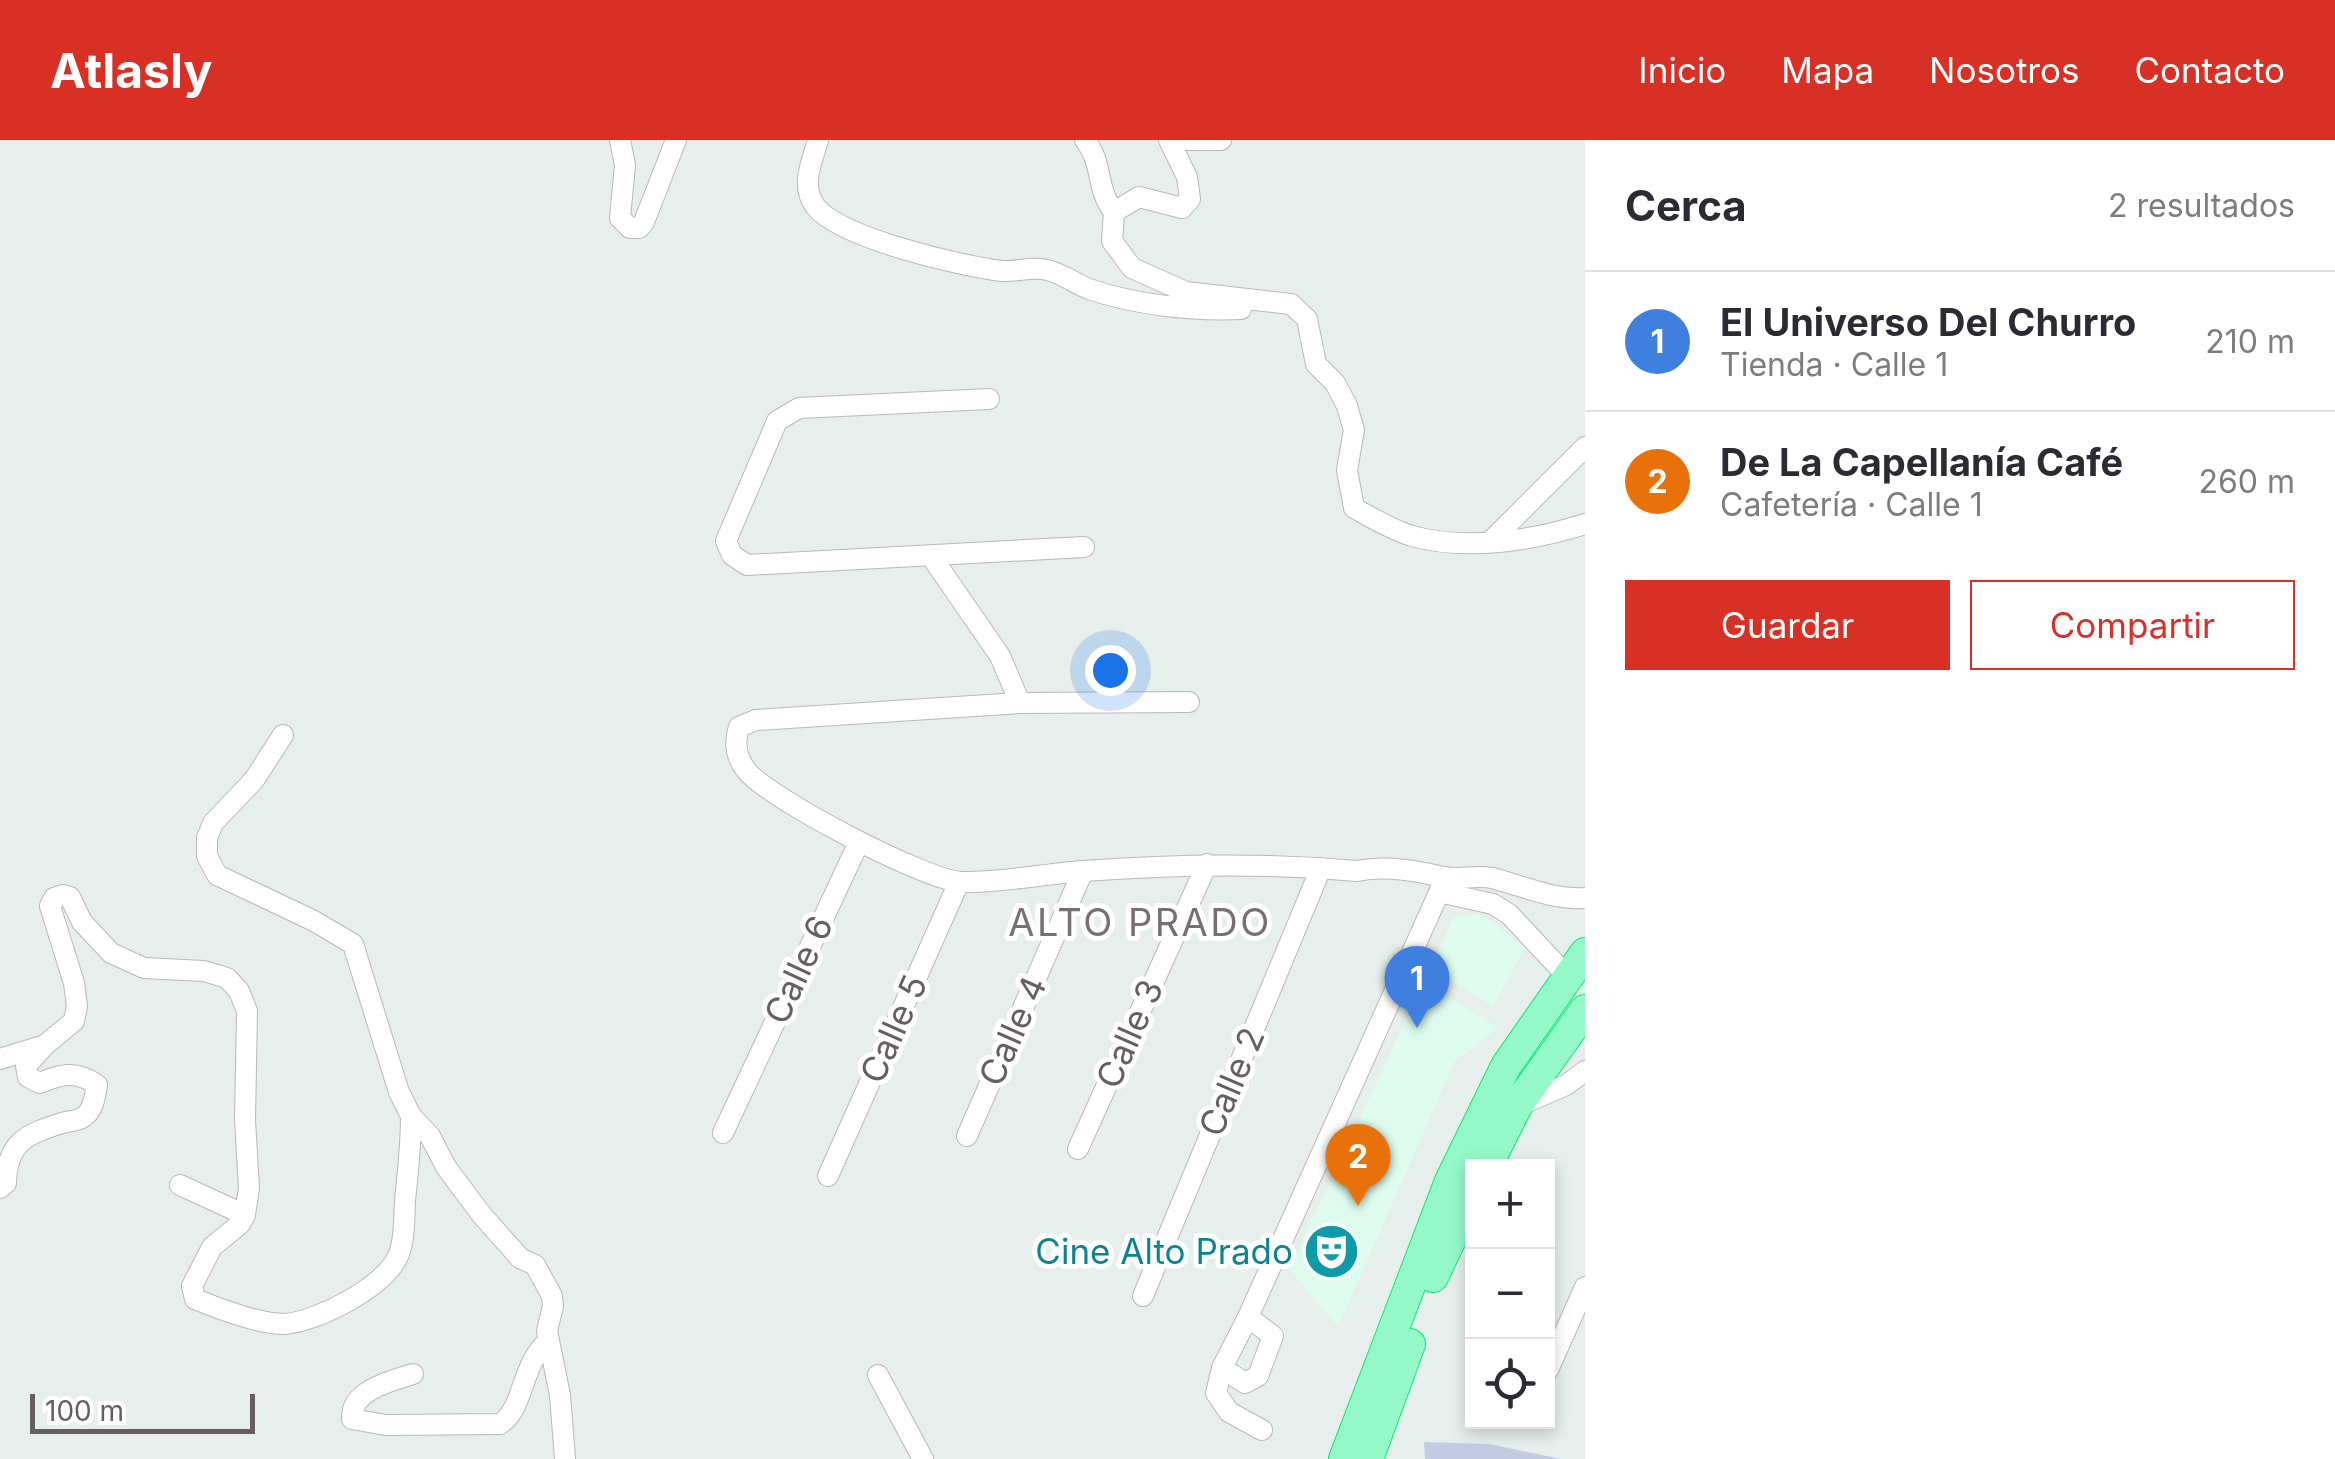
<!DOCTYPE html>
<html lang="es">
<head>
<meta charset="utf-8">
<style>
  :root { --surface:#fff; --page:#f7f7f7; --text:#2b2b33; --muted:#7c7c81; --line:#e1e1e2; --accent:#d93025 }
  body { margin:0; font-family:Inter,sans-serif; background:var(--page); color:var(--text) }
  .controls { position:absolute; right:30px; bottom:30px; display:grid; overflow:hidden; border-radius:0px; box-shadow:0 5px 15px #0003 }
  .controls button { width:90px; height:90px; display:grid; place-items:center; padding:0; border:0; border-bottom:2px solid var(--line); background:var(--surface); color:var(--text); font:50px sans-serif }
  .scale { position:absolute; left:30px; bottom:25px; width:225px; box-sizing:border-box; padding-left:10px; border:5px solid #665e63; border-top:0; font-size:28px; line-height:35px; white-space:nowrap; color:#665e63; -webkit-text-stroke:8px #fff; paint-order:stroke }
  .you { position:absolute; left:1110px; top:530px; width:35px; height:35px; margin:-25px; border:8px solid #fff; border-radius:50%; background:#1a73e8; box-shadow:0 0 0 15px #1a73e833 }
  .badge { display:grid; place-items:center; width:65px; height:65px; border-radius:50%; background:var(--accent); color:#fff; font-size:32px; font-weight:700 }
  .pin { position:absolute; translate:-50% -82px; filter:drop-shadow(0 2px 5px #0008) }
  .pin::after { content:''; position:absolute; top:52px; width:35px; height:30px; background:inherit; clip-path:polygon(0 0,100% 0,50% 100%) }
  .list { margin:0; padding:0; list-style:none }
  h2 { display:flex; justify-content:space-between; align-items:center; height:130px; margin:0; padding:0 40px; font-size:42px }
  h2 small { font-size:32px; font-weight:400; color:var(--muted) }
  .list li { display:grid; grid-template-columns:65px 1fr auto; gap:30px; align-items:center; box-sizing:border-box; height:140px; padding:0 40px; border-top:2px solid var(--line) }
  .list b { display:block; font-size:38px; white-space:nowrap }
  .list p { margin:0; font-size:32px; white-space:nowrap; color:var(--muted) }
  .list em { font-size:32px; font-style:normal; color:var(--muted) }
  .actions { display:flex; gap:20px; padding:30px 40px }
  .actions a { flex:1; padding:22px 0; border:2px solid var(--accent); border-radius:0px; text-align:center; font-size:35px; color:var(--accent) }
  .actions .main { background:var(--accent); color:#fff }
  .icon { flex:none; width:55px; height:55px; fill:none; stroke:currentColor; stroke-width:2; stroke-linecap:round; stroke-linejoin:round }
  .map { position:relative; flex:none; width:1585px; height:1319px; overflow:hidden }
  header { display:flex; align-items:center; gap:60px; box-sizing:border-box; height:140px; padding:0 50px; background:var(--accent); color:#fff }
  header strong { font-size:48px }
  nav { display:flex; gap:55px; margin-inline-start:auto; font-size:35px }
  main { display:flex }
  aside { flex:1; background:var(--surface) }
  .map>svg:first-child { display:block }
  .commercial { fill:#defcee }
  .green { fill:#c4cce5 }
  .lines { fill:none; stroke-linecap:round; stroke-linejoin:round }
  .minor-casing { stroke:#bcb6ba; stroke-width:22 }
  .highway-casing { stroke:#0ce972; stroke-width:32 }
  .minor { stroke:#fff; stroke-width:20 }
  .highway { stroke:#95f8c8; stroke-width:30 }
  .labels { text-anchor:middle; stroke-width:10; stroke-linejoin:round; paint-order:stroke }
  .street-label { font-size:35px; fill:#665e63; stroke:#fff }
  .culture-label { font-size:35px; fill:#0d838f; stroke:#fff; text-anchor:end }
  .neighbourhood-label { font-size:38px; letter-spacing:2.5px; fill:#786f75; stroke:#fff }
</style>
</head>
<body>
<header>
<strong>Atlasly</strong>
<nav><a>Inicio</a><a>Mapa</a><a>Nosotros</a><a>Contacto</a></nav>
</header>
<main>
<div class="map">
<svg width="1585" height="1319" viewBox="0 0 1585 1319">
  <rect width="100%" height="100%" fill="#e6efeb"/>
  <g class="commercial">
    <polygon points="1482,774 1525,808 1493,866 1430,829 1454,777"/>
    <polygon points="1424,842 1499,888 1455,921 1338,1187 1289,1129"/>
  </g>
  <polygon class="green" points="1424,1302 1489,1304 1561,1319 1425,1319"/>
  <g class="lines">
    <defs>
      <g id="minor">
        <polyline points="620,0 625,25 620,78 630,88 639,88 644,82 676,0"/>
        <path d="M818 0C812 23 800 44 815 66 839 98 961 126 1002 131 1017 132 1033 126 1047 130 1062 133 1075 144 1089 149 1136 165 1192 171 1241 169"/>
        <path d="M1085 0C1104 24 1095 48 1114 72"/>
        <path d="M1169 0 1187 37 1190 59 1182 68 1139 57 1114 72 1112 101 1132 128 1186 152 1291 164 1307 179 1316 224 1335 243 1347 266 1354 290 1347 330 1354 368C1372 378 1392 390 1412 396 1467 411 1531 401 1585 384"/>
        <polyline points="1186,0 1221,0"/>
        <polyline points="989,259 799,268 777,281 726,401 732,415 747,425 1084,407"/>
        <polyline points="1490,402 1585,307"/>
        <path d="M931 416 1000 516 1020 563 756 580 739 587C734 602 736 617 746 630 767 658 925 740 961 742 1000 743 1043 734 1083 731 1175 724 1266 723 1357 731 1386 725 1416 731 1444 737 1460 740 1476 735 1492 738 1523 746 1553 760 1585 758"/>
        <polyline points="1020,563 1189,562"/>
        <polyline points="283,595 254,640 213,683 207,698 207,716 217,735 314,781 353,804 399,952 411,976 430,996 446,1027 481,1074 520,1118 535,1125 552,1156 553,1166 547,1191 560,1255 565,1319"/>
        <polyline points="1439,752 1493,764 1509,774 1567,836"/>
        <path d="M0 919 45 905 74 881 77 866 74 843 50 766 54 758 63 755 70 757 82 782 111 813 144 828 204 831 227 838 239 851 247 871 245 980 249 1048 245 1075 240 1084 212 1107 192 1146 195 1159C217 1168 260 1184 284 1184 317 1182 387 1146 399 1114 405 1098 404 1078 405 1061 408 1032 411 1005 411 976"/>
        <polyline points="1520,965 1566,945 1585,931"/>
        <polyline points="723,993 859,702"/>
        <polyline points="967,996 1083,731"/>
        <polyline points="1078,1009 1207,724"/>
        <polyline points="828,1036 959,742"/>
        <polyline points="180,1045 245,1075"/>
        <path d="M0 1048 6 1043C7 1002 27 994 62 983 70 981 80 981 86 975 94 968 95 955 97 945 77 930 60 934 40 943L28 937 26 926 45 905"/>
        <polyline points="1143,1156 1321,728"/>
        <polyline points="1248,1177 1222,1228 1216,1253 1229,1272 1262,1290"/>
        <polyline points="1222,1228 1245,1243 1258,1236 1273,1196 1248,1177 1446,737"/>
        <polyline points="1548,1230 1585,1147"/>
        <path d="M413 1234C390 1241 350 1251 352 1279L386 1285 500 1284C525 1268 521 1222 549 1201"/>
        <polyline points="878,1235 923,1319"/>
      </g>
      <g id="highway">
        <polyline points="1487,1026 1517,966 1585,870"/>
        <polyline points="1433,1137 1472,1055"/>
        <polyline points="1344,1319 1450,1041 1506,926 1585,813"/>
        <polyline points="1368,1319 1410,1204"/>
      </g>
    </defs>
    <use href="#minor" class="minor-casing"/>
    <use href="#highway" class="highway-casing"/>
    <use href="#minor" class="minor"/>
    <use href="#highway" class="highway"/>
  </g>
  <defs>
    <symbol id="theatre-disc" viewBox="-11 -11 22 22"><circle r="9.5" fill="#0f9aa8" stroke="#fff"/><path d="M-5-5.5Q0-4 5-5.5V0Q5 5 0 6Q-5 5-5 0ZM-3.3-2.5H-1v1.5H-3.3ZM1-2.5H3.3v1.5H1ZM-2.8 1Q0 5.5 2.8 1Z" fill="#fff"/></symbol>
  </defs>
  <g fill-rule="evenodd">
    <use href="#theatre-disc" x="1300" y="1080" width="63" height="63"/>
  </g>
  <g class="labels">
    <g class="street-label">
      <text transform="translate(799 830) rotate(-65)" y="12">Calle 6</text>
      <text transform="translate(894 889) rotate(-66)" y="12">Calle 5</text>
      <text transform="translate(1013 891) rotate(-66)" y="12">Calle 4</text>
      <text transform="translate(1130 894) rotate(-66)" y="12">Calle 3</text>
      <text transform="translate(1232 942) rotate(-67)" y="12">Calle 2</text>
    </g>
    <g class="culture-label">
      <text x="1293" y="1124">Cine Alto Prado</text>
    </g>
    <g class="neighbourhood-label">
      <text x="1140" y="796">ALTO PRADO</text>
    </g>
  </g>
</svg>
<div class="controls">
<button>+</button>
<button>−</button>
<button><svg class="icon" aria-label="locate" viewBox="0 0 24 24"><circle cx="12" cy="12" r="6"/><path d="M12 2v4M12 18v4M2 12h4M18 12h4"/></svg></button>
</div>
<div class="scale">100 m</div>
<div class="you"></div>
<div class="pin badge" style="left:1417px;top:888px;background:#3f7fe0">1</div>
<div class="pin badge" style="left:1358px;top:1066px;background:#e8710a">2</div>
</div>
<aside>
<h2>Cerca<small>2 resultados</small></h2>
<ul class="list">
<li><span class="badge" style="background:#3f7fe0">1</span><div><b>El Universo Del Churro</b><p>Tienda · Calle 1</p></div><em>210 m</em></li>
<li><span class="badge" style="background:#e8710a">2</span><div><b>De La Capellanía Café</b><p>Cafetería · Calle 1</p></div><em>260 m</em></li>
</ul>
<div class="actions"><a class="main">Guardar</a><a>Compartir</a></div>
</aside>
</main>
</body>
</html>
